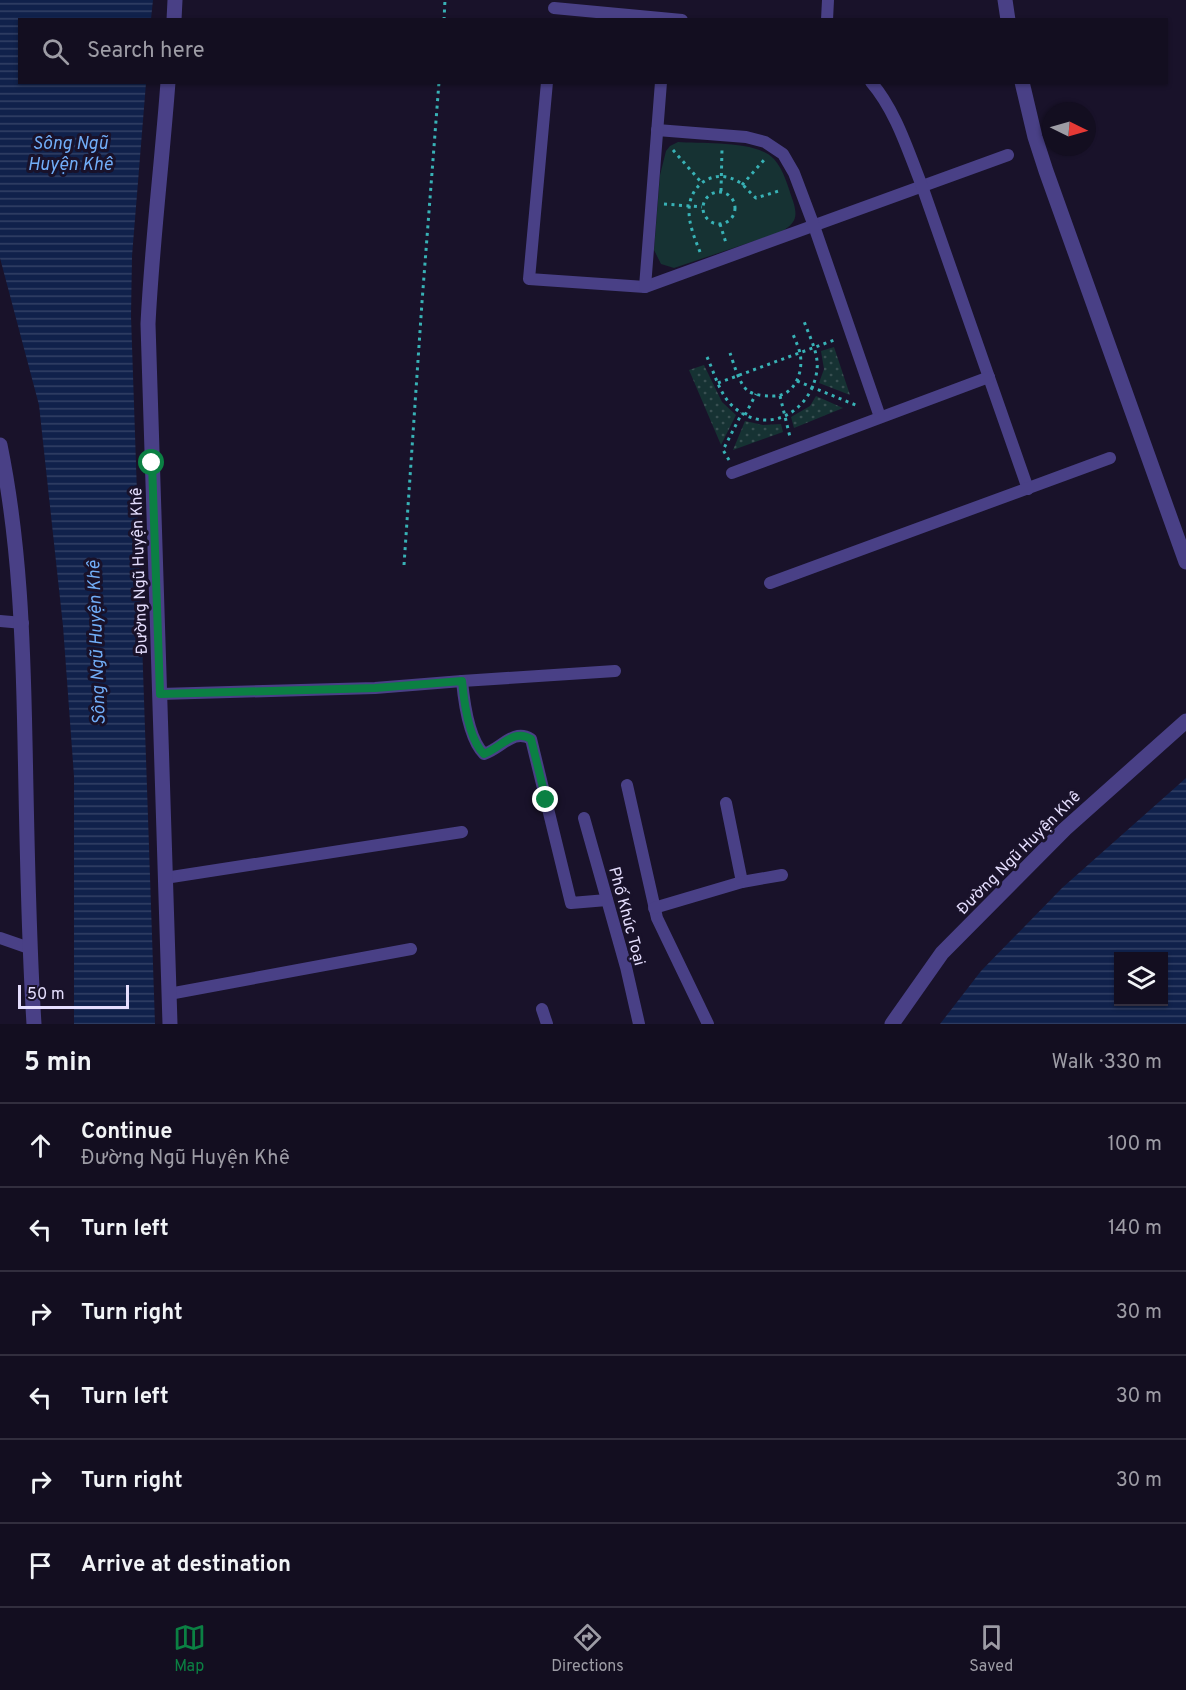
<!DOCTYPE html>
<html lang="en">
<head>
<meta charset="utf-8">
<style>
  :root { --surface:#130e20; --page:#1c1729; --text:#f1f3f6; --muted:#9d9ca5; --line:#322e3e; --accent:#0b8043 }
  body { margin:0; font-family:Overpass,sans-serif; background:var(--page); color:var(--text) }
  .controls { position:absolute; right:18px; bottom:18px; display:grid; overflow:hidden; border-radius:0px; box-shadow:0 2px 4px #0004 }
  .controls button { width:54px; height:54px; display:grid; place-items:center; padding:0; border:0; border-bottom:2px solid var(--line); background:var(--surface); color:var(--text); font:30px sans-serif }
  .compass { position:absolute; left:1042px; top:102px; width:54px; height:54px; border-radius:50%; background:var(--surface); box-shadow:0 2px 4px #0004; rotate:95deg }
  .scale { position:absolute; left:18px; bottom:15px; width:111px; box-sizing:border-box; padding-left:6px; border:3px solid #e4ddfd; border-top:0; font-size:16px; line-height:21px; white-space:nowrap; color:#e4ddfd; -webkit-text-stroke:4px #19122a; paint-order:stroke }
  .stop { position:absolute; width:18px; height:18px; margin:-14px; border:4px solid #0b8043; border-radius:50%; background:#fff }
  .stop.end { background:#0b8043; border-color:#fff; box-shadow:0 2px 6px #0008 }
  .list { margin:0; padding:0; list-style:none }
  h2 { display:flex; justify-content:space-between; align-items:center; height:78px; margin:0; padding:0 24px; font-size:26px }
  h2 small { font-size:20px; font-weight:400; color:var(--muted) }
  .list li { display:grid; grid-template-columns:39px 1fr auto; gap:18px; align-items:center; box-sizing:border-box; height:84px; padding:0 24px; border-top:2px solid var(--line) }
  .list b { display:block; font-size:22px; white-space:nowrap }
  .list p { margin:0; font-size:20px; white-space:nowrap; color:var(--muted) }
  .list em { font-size:20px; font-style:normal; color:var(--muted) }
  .icon { flex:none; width:33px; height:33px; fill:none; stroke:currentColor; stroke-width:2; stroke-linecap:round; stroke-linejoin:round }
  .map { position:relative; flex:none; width:1186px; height:1024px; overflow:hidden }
  .search { position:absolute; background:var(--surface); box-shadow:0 2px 4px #0004; left:18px; right:18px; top:18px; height:66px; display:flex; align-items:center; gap:15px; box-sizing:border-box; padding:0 21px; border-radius:0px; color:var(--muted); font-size:22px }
  .sheet { height:582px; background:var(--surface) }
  nav { display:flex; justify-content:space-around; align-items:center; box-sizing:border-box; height:84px; border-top:2px solid var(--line); background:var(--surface); font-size:16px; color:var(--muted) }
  nav a { display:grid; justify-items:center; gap:3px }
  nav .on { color:var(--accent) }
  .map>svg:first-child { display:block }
  .grass { fill:url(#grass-dots) }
  .park { fill:#163233 }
  .water { fill:url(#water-rules); fill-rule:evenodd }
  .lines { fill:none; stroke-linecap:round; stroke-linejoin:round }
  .path { stroke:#38b2b6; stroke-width:3; stroke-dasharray:3 4.5; stroke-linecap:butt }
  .minor { stroke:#494086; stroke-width:12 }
  .tertiary { stroke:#494086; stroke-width:15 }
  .route { stroke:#0b8043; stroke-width:8 }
  .labels { text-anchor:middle; stroke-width:6; stroke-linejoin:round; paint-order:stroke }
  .street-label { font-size:16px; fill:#e4ddfd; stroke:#19122a }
  .water-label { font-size:18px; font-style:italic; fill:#71adf7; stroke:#19122a }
</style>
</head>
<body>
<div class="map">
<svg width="1186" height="1024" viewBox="0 0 1186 1024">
  <defs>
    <pattern id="grass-dots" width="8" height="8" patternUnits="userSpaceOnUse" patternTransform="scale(1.5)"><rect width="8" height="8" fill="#163233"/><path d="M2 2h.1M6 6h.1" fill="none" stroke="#384f51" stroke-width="1.8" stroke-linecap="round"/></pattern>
    <pattern id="water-rules" width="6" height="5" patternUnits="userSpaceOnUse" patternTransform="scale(1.5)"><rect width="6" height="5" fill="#10214b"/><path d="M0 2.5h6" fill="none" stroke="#334166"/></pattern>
  </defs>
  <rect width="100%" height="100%" fill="#19122a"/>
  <g class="grass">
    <polygon points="834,347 850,395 819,383 824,369 821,351"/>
    <polygon points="704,365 722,402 736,415 721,445 689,370"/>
    <polygon points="816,396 843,408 794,428 791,417 810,406"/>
    <polygon points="745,421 763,425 781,424 783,432 733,450"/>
  </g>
  <path class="park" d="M678 142C702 144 757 140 774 159 784 170 788 187 793 201 798 217 796 223 781 232L674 268 661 264 654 250 660 175 666 151 670 146Z"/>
  <g class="water">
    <polygon points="0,0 153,0 151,19 20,20 20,82 146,83 132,256 131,316 155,1024 74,1024 74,776 63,626 39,405 0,258"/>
    <path d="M1186 778V1024H940L981 971 1062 888ZM1118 957H1164V1002H1118Z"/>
  </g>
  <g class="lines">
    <g class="path">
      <polyline points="444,20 445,0"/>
      <polyline points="673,150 701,182"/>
      <polyline points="742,185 764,160"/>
      <polyline points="721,191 722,149"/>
      <circle cx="719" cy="208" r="16"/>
      <polyline points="664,204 702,207"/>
      <polyline points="720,224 726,243"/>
      <path d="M700 252C695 239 689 225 689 211 689 184 715 167 739 182 745 186 750 193 756 198L782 190"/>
      <path d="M730 353C734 364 739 384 748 391 754 395 764 396 771 396 794 398 804 373 800 353 798 345 794 338 792 331"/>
      <path d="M707 357C715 374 720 397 736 409 770 436 812 410 817 370 819 353 809 336 804 321"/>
      <polyline points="797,381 858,406"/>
      <polyline points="718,383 837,339"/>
      <polyline points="780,396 790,437"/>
      <polyline points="745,415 756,394"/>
      <polyline points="729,460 723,450 742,413"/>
      <polyline points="404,565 422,302 439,82"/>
    </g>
    <g class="minor">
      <polyline points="554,8 682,20"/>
      <polyline points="827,20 828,0"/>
      <polyline points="547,82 529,279 645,287 1008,155"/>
      <path d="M871 82C896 111 908 151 922 186L1028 489"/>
      <polyline points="657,130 746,137 765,142 783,154 794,173 814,226 880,417"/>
      <polyline points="645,287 661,82"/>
      <polyline points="732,473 989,377"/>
      <polyline points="770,583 1110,458"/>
      <polyline points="0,621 23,623"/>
      <polyline points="462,681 615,671"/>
      <path d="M160 694 375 688 462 681C464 702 469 739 484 754 501 749 513 728 531 739L571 903 607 900"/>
      <polyline points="627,785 657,918 708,1024"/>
      <polyline points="726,803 742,882 782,875"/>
      <polyline points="584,818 626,967 639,1024"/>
      <polyline points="165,878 462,832"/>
      <polyline points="654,908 742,882"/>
      <polyline points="0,938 29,948"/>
      <polyline points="169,994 411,949"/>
      <polyline points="542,1009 547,1024"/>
    </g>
    <g class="tertiary">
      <polyline points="1005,0 1008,20"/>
      <polyline points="174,20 175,0"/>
      <path d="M168 82C162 163 152 243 148 324L170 1024"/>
      <polyline points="1022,82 1035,137 1046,171 1186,562"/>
      <path d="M0 445C20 543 23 641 25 741 27 835 28 930 34 1024"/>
      <polyline points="892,1024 942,953 1065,829 1186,721"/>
    </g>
  </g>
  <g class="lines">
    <path class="route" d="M152 463 160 694 375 688 462 681C464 702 469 740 484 754 501 748 513 728 531 739L546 800"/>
  </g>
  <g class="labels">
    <g class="street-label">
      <text transform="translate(138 571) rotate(-92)" y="6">Đường Ngũ Huyện Khê</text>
      <text transform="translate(1018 852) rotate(-45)" y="6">Đường Ngũ Huyện Khê</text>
      <text transform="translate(628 916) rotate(75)" y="6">Phố Khúc Toại</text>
    </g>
    <g class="water-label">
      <text x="70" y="149">Sông Ngũ<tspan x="70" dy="21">Huyện Khê</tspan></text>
      <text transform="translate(96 643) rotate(-92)" y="6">Sông Ngũ Huyện Khê</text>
    </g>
  </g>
</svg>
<div class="controls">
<button><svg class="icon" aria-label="layers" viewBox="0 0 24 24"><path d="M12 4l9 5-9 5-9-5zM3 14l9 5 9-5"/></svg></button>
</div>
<svg class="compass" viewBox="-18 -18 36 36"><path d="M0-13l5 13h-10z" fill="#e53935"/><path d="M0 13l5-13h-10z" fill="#9d9ca5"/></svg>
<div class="scale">50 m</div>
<div class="stop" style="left:152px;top:463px"></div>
<div class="stop end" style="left:546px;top:800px"></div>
<div class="search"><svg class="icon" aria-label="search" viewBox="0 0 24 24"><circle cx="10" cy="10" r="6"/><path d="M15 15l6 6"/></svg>Search here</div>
</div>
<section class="sheet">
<h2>5 min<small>Walk · 330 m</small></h2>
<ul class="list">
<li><svg class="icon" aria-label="ahead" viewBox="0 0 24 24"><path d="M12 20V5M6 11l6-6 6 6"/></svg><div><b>Continue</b><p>Đường Ngũ Huyện Khê</p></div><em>100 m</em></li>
<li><svg class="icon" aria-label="left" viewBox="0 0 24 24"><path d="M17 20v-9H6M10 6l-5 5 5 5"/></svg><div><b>Turn left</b></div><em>140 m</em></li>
<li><svg class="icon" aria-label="right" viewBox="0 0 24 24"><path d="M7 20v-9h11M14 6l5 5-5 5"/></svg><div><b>Turn right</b></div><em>30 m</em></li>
<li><svg class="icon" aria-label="left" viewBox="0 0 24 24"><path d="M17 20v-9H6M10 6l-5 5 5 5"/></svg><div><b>Turn left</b></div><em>30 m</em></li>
<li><svg class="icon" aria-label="right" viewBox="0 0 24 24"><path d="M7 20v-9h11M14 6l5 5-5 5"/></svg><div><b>Turn right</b></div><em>30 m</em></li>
<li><svg class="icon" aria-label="arrive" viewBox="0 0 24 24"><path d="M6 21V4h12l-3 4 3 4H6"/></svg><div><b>Arrive at destination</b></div></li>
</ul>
</section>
<nav>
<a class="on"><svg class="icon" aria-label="map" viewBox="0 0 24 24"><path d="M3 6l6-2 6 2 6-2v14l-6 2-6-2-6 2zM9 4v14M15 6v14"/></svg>Map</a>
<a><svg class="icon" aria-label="directions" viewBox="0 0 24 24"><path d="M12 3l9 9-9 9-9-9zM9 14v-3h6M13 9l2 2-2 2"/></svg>Directions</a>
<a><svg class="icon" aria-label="saved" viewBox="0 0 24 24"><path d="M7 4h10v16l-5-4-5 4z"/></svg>Saved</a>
</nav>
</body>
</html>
